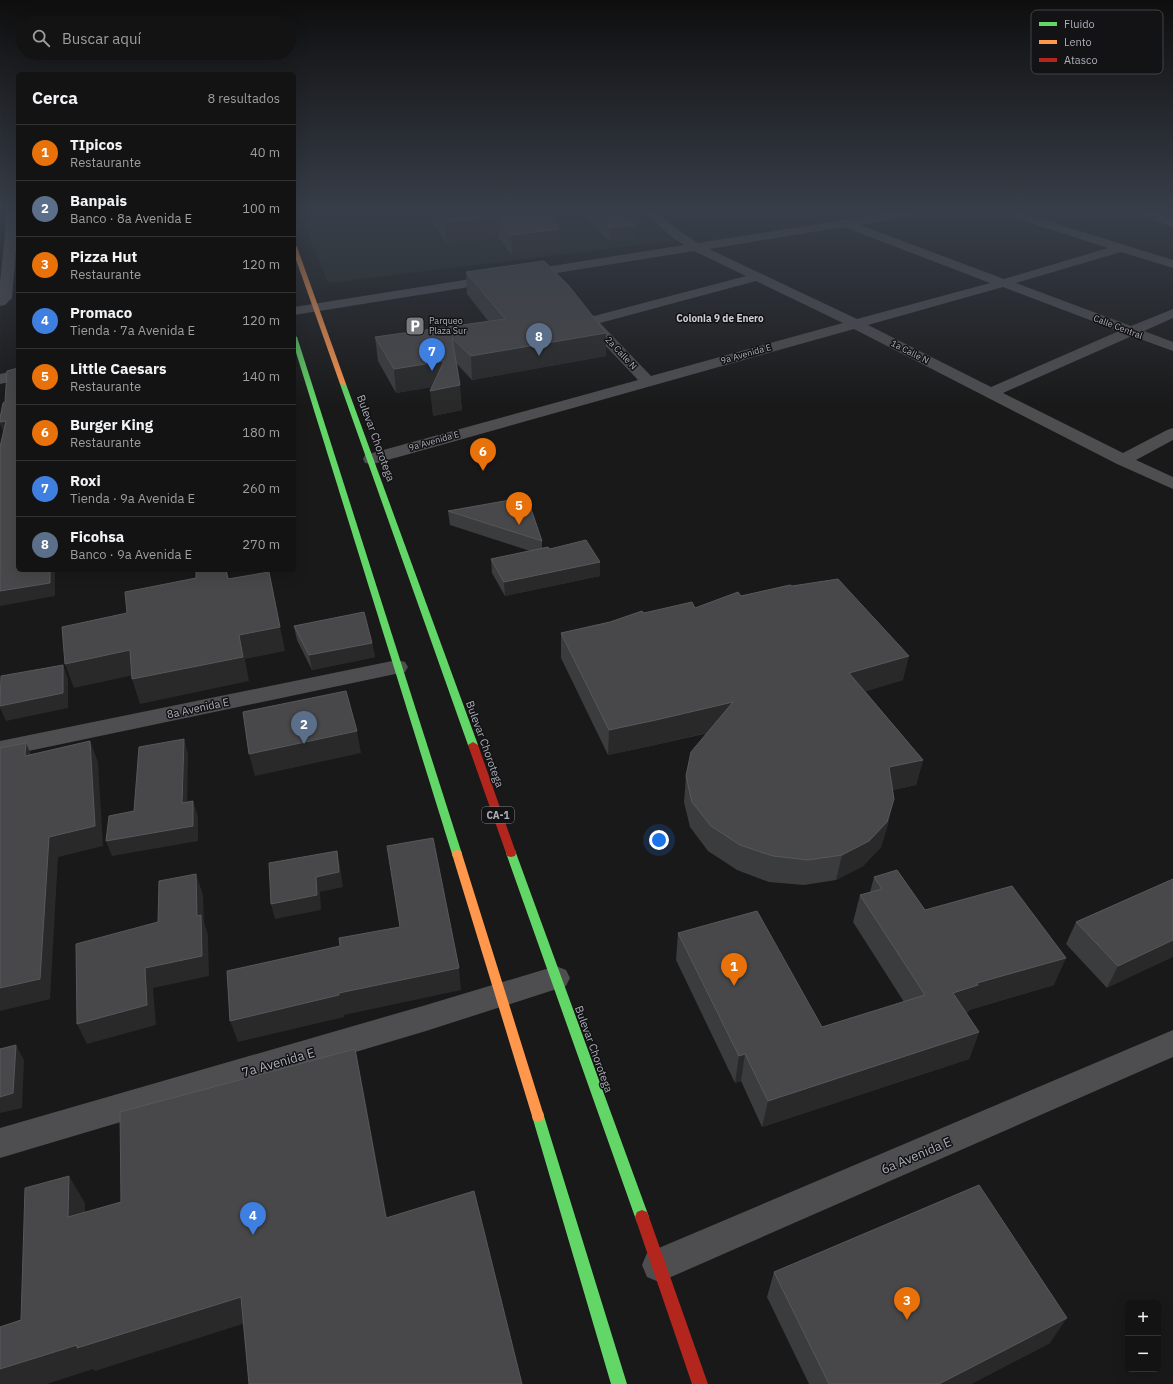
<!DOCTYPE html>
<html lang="es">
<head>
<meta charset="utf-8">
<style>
  :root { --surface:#131313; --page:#1c1c1c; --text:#f1f3f6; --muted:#9d9ea0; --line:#323233; --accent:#d93025 }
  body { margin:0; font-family:"IBM Plex Sans",sans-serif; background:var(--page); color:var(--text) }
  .controls { position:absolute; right:12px; bottom:12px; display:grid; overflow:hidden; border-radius:6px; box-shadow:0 4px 16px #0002 }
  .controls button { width:36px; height:36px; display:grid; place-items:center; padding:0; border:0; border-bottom:1px solid var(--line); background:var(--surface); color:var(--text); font:20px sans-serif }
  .you { position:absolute; left:659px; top:840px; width:14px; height:14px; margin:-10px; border:3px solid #fff; border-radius:50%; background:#1a73e8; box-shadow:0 0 0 6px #1a73e833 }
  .badge { display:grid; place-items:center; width:26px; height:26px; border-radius:50%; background:var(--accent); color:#fff; font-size:13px; font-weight:700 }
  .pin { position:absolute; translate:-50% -33px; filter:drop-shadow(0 1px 2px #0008) }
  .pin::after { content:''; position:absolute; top:21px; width:14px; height:12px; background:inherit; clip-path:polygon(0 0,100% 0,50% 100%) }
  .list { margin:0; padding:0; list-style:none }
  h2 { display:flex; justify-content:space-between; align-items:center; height:52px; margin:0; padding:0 16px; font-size:17px }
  h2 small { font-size:13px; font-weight:400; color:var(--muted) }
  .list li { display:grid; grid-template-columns:26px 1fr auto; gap:12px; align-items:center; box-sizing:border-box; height:56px; padding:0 16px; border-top:1px solid var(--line) }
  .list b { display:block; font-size:15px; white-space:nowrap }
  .list p { margin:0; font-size:13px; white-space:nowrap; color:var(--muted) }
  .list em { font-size:13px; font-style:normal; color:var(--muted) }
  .icon { flex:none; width:22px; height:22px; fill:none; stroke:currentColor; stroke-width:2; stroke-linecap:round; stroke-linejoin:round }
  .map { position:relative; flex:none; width:1173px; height:1384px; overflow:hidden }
  .search { position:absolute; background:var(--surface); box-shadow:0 4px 16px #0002; left:16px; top:16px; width:280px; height:44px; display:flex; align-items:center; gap:10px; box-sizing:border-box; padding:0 14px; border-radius:22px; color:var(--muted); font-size:15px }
  .panel { position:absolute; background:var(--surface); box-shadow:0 4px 16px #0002; left:16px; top:72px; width:280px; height:500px; border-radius:6px }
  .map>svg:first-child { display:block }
  .green { fill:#232923 }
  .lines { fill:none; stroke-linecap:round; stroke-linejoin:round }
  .street { fill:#4e4e51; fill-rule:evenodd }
  .fast { fill:#63d668; fill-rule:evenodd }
  .slow { fill:#ff974d; fill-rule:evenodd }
  .jam { fill:#b3261e; fill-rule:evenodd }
  .wall { fill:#3b3c3d }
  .shaded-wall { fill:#292929 }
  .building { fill:#48484a; stroke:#57585c }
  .labels { text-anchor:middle; stroke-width:3; stroke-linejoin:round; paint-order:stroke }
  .far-poi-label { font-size:9px; fill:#acafb8; stroke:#131315; text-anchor:start }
  .far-street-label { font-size:9px; fill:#acafb8; stroke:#131315 }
  .far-neighbourhood-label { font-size:10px; font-weight:bold; fill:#ccced5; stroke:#131315 }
  .shield { fill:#131315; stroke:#7e8087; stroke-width:1 }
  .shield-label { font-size:10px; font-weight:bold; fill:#acafb8 }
  .street-label { font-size:11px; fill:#acafb8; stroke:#131315 }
  .near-street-label { font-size:13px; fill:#acafb8; stroke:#131315 }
  .key { fill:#131315; stroke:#414246; stroke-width:1 }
  .key-label { font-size:11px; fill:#acafb8 }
</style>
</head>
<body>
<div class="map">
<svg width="1173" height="1384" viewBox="0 0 1173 1384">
  <rect width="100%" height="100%" fill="#191919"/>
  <polygon class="green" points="307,213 479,213 447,244 499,238 512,256 560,250 536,213 646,213 675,241 328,283 302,219"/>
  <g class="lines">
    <g class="street">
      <polygon points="7,213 18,213 18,223 12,298 5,305 0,306 0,282"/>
      <path d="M645 213H658L681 232 698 243 888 213H917L911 216 860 225 1004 279 1108 248 1006 215 1004 213H1022L1173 260V268L1121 252 1016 283 1131 326 1173 309V318L1144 331 1173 342V351L1132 336 1003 393 1123 453 1167 430 1173 428V440L1136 460 1173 477V489L1117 464 854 329 377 463 371 464 365 463 363 459 365 455 638 380 585 324 579 316 581 313C586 312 590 312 594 316L746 276 694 251 294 315V307L684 245 673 238ZM844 227 990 283 857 319 709 249ZM756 281 843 323 651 376 600 323ZM1003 287 1119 331 991 387 868 325Z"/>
      <polygon points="1137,213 1155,213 1173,219 1173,227 1139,215"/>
      <polygon points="18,370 18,380 0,384 0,374"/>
      <polygon points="397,660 405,662 408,667 405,672 0,757 0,741"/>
      <polygon points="556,966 566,970 570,978 566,986 426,1031 0,1158 0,1128 426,1005"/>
      <polygon points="1173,1030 1173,1057 671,1277 659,1282 647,1277 642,1265 647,1253"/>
    </g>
    <g class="fast">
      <polygon points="294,335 297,337 462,854 461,857 457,858 453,857 452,854 294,346"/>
      <polygon points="341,383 346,384 478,745 476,747 473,748 468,745 340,384"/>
      <polygon points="511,849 515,850 516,853 649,1217 647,1222 642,1224 637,1222 635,1217 506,853 507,850"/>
      <polygon points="538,1110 543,1112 544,1116 627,1384 611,1384 532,1116 533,1112"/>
    </g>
    <g class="slow">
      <polygon points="294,245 297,247 346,384 345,385 340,384 294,254"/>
      <polygon points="457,850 461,851 462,854 544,1116 543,1120 538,1122 533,1120 532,1116 452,854 453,851"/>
    </g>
    <g class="jam">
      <polygon points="473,742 478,745 516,853 515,856 511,857 507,856 506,853 468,745"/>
      <polygon points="642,1210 647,1212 649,1217 708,1384 692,1384 635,1217 637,1212"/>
    </g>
  </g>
  <g class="wall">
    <polygon points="431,213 553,213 557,217 557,226 560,251 512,256 499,238 447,244 431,219"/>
    <polygon points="582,213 623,213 635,225 634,239 610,242"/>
    <polygon points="466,272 606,356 472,380 457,364 462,410 433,416 432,387 396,393 378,361 375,337 489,322 467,294"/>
    <polygon points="448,511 542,541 542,548 550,549 600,562 600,576 505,596 492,573 491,559 530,551 450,525"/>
    <polygon points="792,586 903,680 865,691 923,760 916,785 893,790 888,824 881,847 863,866 836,880 804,885 769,882 737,870 708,851 690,827 684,802 686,776 708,733 655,745 608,755 561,658 561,633 610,622 644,613 695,608 741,596"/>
    <polygon points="294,626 372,643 375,657 312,670 297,640"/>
    <polygon points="874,877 925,910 1054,985 969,1010 968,1012 966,1013 979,1032 969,1059 762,1127 741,1081 735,1083 676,960 678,933 822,1027 904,1002 853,922 860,895 870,892"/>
    <polygon points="1173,879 1107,988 1066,944 1076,922"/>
    <polygon points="774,1272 1050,1343 971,1384 809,1384 767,1297"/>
  </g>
  <g class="shaded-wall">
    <polygon points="498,217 499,238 447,244 445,223"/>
    <polygon points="557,217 557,230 560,229 560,251 512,256 511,235 551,218"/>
    <polygon points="635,225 634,239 610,242 610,228"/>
    <polygon points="606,333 606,356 472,380 471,356"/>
    <polygon points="444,361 446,385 396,393 394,369"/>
    <polygon points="460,385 462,410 433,416 430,391"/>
    <polygon points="6,421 4,434 0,424 0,422"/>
    <polygon points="600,562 600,576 505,596 504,582"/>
    <polygon points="50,570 55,570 55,596 0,606 0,591"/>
    <polygon points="226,570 227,570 234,602 228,579"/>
    <polygon points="269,572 285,651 245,659 249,681 140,704 132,679 239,635"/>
    <polygon points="372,643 375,657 312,670 309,655"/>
    <polygon points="130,650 138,674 74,688 65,664"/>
    <polygon points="909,656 903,680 845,698 849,673"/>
    <polygon points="63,665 68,679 68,708 6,721 0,708 0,706"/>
    <polygon points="733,702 731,727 655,745 608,755 609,730"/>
    <polygon points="357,731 361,753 255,776 249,754"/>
    <polygon points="184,739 188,754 187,818 182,803"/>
    <polygon points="90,741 98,762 103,846 58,857 50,999 0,1011 0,988 49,837"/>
    <polygon points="26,743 35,764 25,756"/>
    <polygon points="923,760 916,785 883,792 889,767"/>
    <polygon points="894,799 888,824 881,847 863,866 836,880 842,855"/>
    <polygon points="193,801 198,816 198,841 112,856 106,841"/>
    <polygon points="337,851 340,866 343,887 320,892 321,910 275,919 271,904 316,877"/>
    <polygon points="196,874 203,895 204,922 208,935 209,976 153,988 156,1025 87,1044 77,1024 145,968 197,916"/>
    <polygon points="1173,940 1173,957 1107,988 1118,966"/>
    <polygon points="1066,958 1054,985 969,1010 968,1012 943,1020 953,993 977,983"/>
    <polygon points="459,968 461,990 344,1015 344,1017 238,1042 230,1021 339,993"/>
    <polygon points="979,1032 969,1059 762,1127 768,1101"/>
    <polygon points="16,1045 24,1060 22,1108 0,1113 0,1097"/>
    <polygon points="355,1049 361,1077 392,1244 386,1218"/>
    <polygon points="745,1054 741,1081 735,1083 739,1056"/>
    <polygon points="69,1176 85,1203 85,1243 68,1217"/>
    <polygon points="241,1297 252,1321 95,1371 93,1369 47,1384 0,1384 0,1369 77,1345"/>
    <polygon points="1067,1318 1050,1343 971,1384 939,1384"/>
  </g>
  <g class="building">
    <polygon points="439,213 553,213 557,217 551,218 560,229 511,235 498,217 445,223"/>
    <polygon points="596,213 623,213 635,225 610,228"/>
    <polygon points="544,261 569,286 606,333 471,356 452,338 460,385 430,391 444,361 394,369 375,337 505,319 466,272"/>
    <polygon points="18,368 18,570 50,570 50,583 0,591 0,447 6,421 0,422 0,418 3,403 5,402 7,371"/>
    <polygon points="527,497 542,541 448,511"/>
    <polygon points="586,540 600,562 504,582 491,559 548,547 550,549"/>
    <polygon points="196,570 226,570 228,579 269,572 280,627 239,635 243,657 132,679 130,650 65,664 62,627 127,613 125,592 196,578"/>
    <polygon points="838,579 909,656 849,673 923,760 889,767 894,799 887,822 869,841 842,855 808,860 773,856 740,845 711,826 692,802 686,776 691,752 733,702 656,720 609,730 561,633 610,622 642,611 644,613 692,602 695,608 738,592 741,596 790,585 792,586"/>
    <polygon points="364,612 372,643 309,655 294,626"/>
    <polygon points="63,665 63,693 0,706 1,676"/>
    <polygon points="346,691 357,731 249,754 243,712"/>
    <polygon points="184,739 182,803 193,801 193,826 106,841 109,816 134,811 139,747"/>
    <polygon points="90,741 95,826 49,837 40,979 0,988 0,748 26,743 25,756"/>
    <polygon points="433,838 459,968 339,993 339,995 230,1021 227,971 340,946 339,938 400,927 387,846"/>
    <polygon points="337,851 339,872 316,877 317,895 271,904 269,863"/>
    <polygon points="897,870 925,910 1012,886 1066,958 977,983 978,985 953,993 979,1032 768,1101 745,1054 739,1056 678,933 757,911 822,1027 925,995 860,895 882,889 874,877"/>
    <polygon points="196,874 197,916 201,915 202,956 145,968 147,1005 77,1024 76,944 158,922 159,881"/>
    <polygon points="1173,879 1173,940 1118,966 1076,922"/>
    <polygon points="16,1045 13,1093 0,1097 0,1049"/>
    <polygon points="355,1049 386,1218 474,1191 522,1384 249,1384 241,1297 77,1348 77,1345 0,1369 0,1327 21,1320 25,1188 69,1176 68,1217 121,1202 120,1112"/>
    <polygon points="979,1185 1067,1318 939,1384 829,1384 774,1272"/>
  </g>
  <linearGradient id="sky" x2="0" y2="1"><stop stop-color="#0e0e0e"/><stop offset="0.52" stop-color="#383e49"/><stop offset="1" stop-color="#383e49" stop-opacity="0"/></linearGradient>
  <rect width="1173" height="407" fill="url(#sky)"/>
  <defs>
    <symbol id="parking-square" viewBox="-11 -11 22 22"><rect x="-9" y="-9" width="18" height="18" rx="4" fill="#797a80" stroke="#131315"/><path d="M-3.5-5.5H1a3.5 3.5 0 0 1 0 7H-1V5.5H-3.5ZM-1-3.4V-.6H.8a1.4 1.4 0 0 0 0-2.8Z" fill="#fff"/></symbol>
  </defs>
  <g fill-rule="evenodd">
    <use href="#parking-square" x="404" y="315" width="22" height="22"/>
  </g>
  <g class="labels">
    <g class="far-poi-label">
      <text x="429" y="324">Parqueo<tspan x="429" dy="10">Plaza Sur</tspan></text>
    </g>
    <g class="far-street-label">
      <text transform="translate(1118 327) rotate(21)" y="3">Calle Central</text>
      <text transform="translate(910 352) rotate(27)" y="3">1a Calle N</text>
      <text transform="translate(621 353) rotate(47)" y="3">2a Calle N</text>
      <text transform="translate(746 354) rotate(-16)" y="3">9a Avenida E</text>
      <text transform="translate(434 441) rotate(-16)" y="3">9a Avenida E</text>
    </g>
    <g class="far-neighbourhood-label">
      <text x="720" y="322">Colonia 9 de Enero</text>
    </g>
    <rect class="shield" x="482" y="807" width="32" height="16" rx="3"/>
    <g class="shield-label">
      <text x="498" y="819">CA-1</text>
    </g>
    <g class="street-label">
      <text transform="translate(376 438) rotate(70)" y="4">Bulevar Chorotega</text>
      <text transform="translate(198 708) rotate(-12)" y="4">8a Avenida E</text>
      <text transform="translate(485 744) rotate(70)" y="4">Bulevar Chorotega</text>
      <text transform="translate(594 1049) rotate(70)" y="4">Bulevar Chorotega</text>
    </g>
    <g class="near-street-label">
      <text transform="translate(278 1062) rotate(-16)" y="5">7a Avenida E</text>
      <text transform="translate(916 1155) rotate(-23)" y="5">6a Avenida E</text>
    </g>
  </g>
  <rect x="1031" y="10" width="132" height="64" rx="6" class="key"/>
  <rect x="1039" y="22" width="18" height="4" fill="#63d668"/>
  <rect x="1039" y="40" width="18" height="4" fill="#ff974d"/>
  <rect x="1039" y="58" width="18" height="4" fill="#b3261e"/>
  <g class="key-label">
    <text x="1064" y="28">Fluido</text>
    <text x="1064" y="46">Lento</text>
    <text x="1064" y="64">Atasco</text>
  </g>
</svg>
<div class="controls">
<button>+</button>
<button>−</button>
</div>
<div class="you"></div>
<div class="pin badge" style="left:734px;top:986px;background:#e8710a">1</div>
<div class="pin badge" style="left:304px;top:744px;background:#5c6f8a">2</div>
<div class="pin badge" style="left:907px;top:1320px;background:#e8710a">3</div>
<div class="pin badge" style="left:253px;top:1235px;background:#3f7fe0">4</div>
<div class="pin badge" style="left:519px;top:525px;background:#e8710a">5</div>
<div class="pin badge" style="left:483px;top:471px;background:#e8710a">6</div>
<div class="pin badge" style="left:432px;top:371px;background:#3f7fe0">7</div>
<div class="pin badge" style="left:539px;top:356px;background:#5c6f8a">8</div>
<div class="search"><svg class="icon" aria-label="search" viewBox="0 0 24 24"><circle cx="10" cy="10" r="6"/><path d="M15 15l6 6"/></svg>Buscar aquí</div>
<section class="panel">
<h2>Cerca<small>8 resultados</small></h2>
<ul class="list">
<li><span class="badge" style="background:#e8710a">1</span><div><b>TIpicos</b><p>Restaurante</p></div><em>40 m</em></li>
<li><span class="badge" style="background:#5c6f8a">2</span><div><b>Banpais</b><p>Banco · 8a Avenida E</p></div><em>100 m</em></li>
<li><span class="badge" style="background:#e8710a">3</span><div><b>Pizza Hut</b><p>Restaurante</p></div><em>120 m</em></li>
<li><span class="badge" style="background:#3f7fe0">4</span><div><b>Promaco</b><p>Tienda · 7a Avenida E</p></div><em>120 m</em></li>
<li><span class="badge" style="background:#e8710a">5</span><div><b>Little Caesars</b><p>Restaurante</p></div><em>140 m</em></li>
<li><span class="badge" style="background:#e8710a">6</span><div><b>Burger King</b><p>Restaurante</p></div><em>180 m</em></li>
<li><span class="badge" style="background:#3f7fe0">7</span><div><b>Roxi</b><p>Tienda · 9a Avenida E</p></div><em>260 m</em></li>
<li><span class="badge" style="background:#5c6f8a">8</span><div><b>Ficohsa</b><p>Banco · 9a Avenida E</p></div><em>270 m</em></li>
</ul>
</section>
</div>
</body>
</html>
